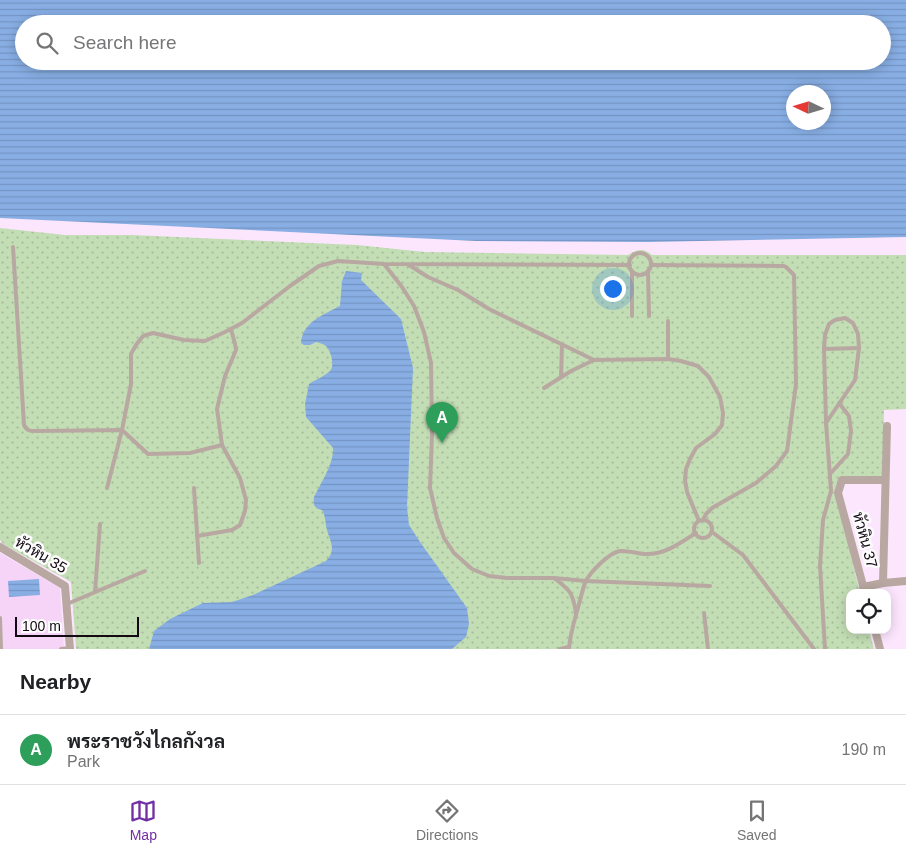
<!DOCTYPE html>
<html lang="en">
<head>
<meta charset="utf-8">
<style>
  :root { --surface:#fff; --page:#f6f6f6; --text:#202124; --muted:#757577; --line:#e0e0e0; --accent:#722fa4 }
  body { margin:0; font-family:Arial,Sarabun,sans-serif; background:var(--page); color:var(--text) }
  .controls { position:absolute; right:15px; bottom:15px; display:grid; overflow:hidden; border-radius:10px; box-shadow:0 2px 12px #0003 }
  .controls button { width:45px; height:45px; display:grid; place-items:center; padding:0; border:0; border-bottom:1px solid var(--line); background:var(--surface); color:var(--text); font:25px sans-serif }
  .compass { position:absolute; left:786px; top:85px; width:45px; height:45px; border-radius:50%; background:var(--surface); box-shadow:0 2px 12px #0003; rotate:274deg }
  .scale { position:absolute; left:15px; bottom:12px; width:124px; box-sizing:border-box; padding-left:5px; border:2px solid #120913; border-top:0; font-size:14px; line-height:18px; white-space:nowrap; color:#120913; -webkit-text-stroke:4px #fcfcfc; paint-order:stroke }
  .you { position:absolute; left:612px; top:288px; width:18px; height:18px; margin:-12px; border:4px solid #fff; border-radius:50%; background:#1a73e8; box-shadow:0 0 0 8px #1a73e833 }
  .badge { display:grid; place-items:center; width:32px; height:32px; border-radius:50%; background:var(--accent); color:#fff; font-size:16px; font-weight:700 }
  .pin { position:absolute; translate:-50% -41px; filter:drop-shadow(0 1px 2px #0008) }
  .pin::after { content:''; position:absolute; top:26px; width:18px; height:15px; background:inherit; clip-path:polygon(0 0,100% 0,50% 100%) }
  .list { margin:0; padding:0; list-style:none }
  h2 { display:flex; justify-content:space-between; align-items:center; height:65px; margin:0; padding:0 20px; font-size:21px }
  h2 small { font-size:16px; font-weight:400; color:var(--muted) }
  .list li { display:grid; grid-template-columns:32px 1fr auto; gap:15px; align-items:center; box-sizing:border-box; height:70px; padding:0 20px; border-top:1px solid var(--line) }
  .list b { display:block; font-size:19px; white-space:nowrap }
  .list p { margin:0; font-size:16px; white-space:nowrap; color:var(--muted) }
  .list em { font-size:16px; font-style:normal; color:var(--muted) }
  .icon { flex:none; width:28px; height:28px; fill:none; stroke:currentColor; stroke-width:2; stroke-linecap:round; stroke-linejoin:round }
  .map { position:relative; flex:none; width:906px; height:649px; overflow:hidden }
  .search { position:absolute; background:var(--surface); box-shadow:0 2px 12px #0003; left:15px; right:15px; top:15px; height:55px; display:flex; align-items:center; gap:12px; box-sizing:border-box; padding:0 18px; border-radius:28px; color:var(--muted); font-size:19px }
  .sheet { height:135px; background:var(--surface) }
  nav { display:flex; justify-content:space-around; align-items:center; box-sizing:border-box; height:70px; border-top:1px solid var(--line); background:var(--surface); font-size:14px; color:var(--muted) }
  nav a { display:grid; justify-items:center; gap:2px }
  nav .on { color:var(--accent) }
  .map>svg:first-child { display:block }
  .built { fill:#f6d4f8 }
  .garden { fill:url(#garden-dots) }
  .water { fill:url(#water-rules); fill-rule:evenodd }
  .lines { fill:none; stroke-linecap:round; stroke-linejoin:round }
  .service { stroke:#b9a8a1; stroke-width:4 }
  .minor { stroke:#b9a8a1; stroke-width:8 }
  .labels { text-anchor:middle; stroke-width:5; stroke-linejoin:round; paint-order:stroke }
  .street-label { font-size:15px; fill:#120913; stroke:#fcfcfc }
</style>
</head>
<body>
<div class="map">
<svg width="906" height="649" viewBox="0 0 906 649">
  <defs>
    <pattern id="garden-dots" width="8" height="8" patternUnits="userSpaceOnUse" patternTransform="scale(1.25)"><rect width="8" height="8" fill="#c3deb5"/><path d="M2 2h.1M6 6h.1" fill="none" stroke="#a6bd9b" stroke-width="1.8" stroke-linecap="round"/></pattern>
    <pattern id="water-rules" width="6" height="5" patternUnits="userSpaceOnUse" patternTransform="scale(1.25)"><rect width="6" height="5" fill="#88aee4"/><path d="M0 2.5h6" fill="none" stroke="#7494c3"/></pattern>
  </defs>
  <rect width="100%" height="100%" fill="#fce6fe"/>
  <polygon class="built" points="0,553 60,588 64,649 0,649"/>
  <path class="garden" d="M0 228 65 235H132L357 245 425 252 628 255C638 249 644 248 652 255H906V409L884 410 883 478 839 477 836 494 860 593H850V630H869L874 649H76L71 582 3 544 0 540Z"/>
  <g class="water">
    <path d="M0 0H906V237L648 242 476 241 0 218ZM24 24H882V61H24ZM794 92H824V122H794Z"/>
    <path d="M346 271 362 273 361 280 401 319 413 368 407 507 409 525 420 542 467 608 469 624 466 637 452 649H149L154 631 170 619 203 603 232 602 253 595 326 561C336 550 331 543 327 530 325 523 326 517 322 510 314 508 313 505 314 497 321 483 334 463 333 448L306 417 305 404 309 384C315 380 325 376 330 371 335 365 331 353 327 347 324 344 320 343 316 342L310 345H304L301 343C302 322 325 314 340 306L342 281Z"/>
    <polygon points="39,579 40,595 9,597 8,581"/>
  </g>
  <g class="lines">
    <g class="service">
      <path d="M13 247 24 425C27 431 30 431 36 431L122 430 148 454 190 453 222 445"/>
      <circle cx="640" cy="264" r="11"/>
      <polyline points="384,264 402,287 414,306 424,332 431,363 432,434 430,488 437,518 444,538 454,553 472,569 489,576 507,578 554,578 586,581 710,586"/>
      <polyline points="409,265 428,277 458,290 489,309 594,360 668,359 681,361 698,366 709,377 720,397 723,413 722,425 715,434 696,448 690,459 686,469 685,480 687,492 699,521"/>
      <polyline points="651,265 784,266 786,267 794,275 796,384 787,451 776,466 756,483 712,508 706,514 703,520"/>
      <polyline points="648,271 649,316"/>
      <polyline points="632,316 632,271"/>
      <polyline points="824,349 859,348"/>
      <polyline points="668,359 668,321"/>
      <polyline points="561,377 562,345"/>
      <polyline points="544,388 571,371 594,360"/>
      <polyline points="830,474 848,454 851,431 849,416 839,403"/>
      <polyline points="107,488 122,430 131,384 131,354 136,345 143,336 153,333 184,340 205,341 225,332 242,323 290,286 319,266 338,261 384,264 630,265"/>
      <polyline points="194,488 199,563"/>
      <circle cx="703" cy="529" r="9"/>
      <polyline points="712,532 743,555 814,649"/>
      <polyline points="197,536 232,530 240,525 245,511 246,500 240,478 222,445 217,409 225,376 236,350 235,344 231,329"/>
      <path d="M554 578C570 590 573 593 576 613"/>
      <polyline points="95,592 100,524"/>
      <polyline points="67,604 145,571"/>
      <polyline points="704,613 708,649"/>
      <polyline points="0,618 1,649"/>
      <polyline points="61,649 70,648"/>
      <polyline points="560,649 569,647"/>
      <path d="M569 649C570 632 576 616 580 600 582 594 583 587 586 581 591 571 609 553 620 551 629 550 638 554 647 554 666 554 680 543 696 533"/>
      <polyline points="825,649 820,566 823,520 831,491 826,423 824,349 825,335 829,324 835,320 845,318 853,323 858,334 859,348 855,380 826,423"/>
    </g>
    <g class="minor">
      <polyline points="0,547 65,586 70,649"/>
      <polyline points="883,583 887,426"/>
      <polyline points="863,587 883,583 906,581"/>
      <polyline points="865,593 838,493 842,480 885,480"/>
      <polyline points="875,630 880,649"/>
    </g>
  </g>
  <g class="labels">
    <g class="street-label">
      <text transform="translate(865 540) rotate(75)" y="5">หัวหิน 37</text>
      <text transform="translate(41 555) rotate(30)" y="5">หัวหิน 35</text>
    </g>
  </g>
</svg>
<div class="controls">
<button><svg class="icon" aria-label="locate" viewBox="0 0 24 24"><circle cx="12" cy="12" r="6"/><path d="M12 2v4M12 18v4M2 12h4M18 12h4"/></svg></button>
</div>
<svg class="compass" viewBox="-18 -18 36 36"><path d="M0-13l5 13h-10z" fill="#e53935"/><path d="M0 13l5-13h-10z" fill="#757577"/></svg>
<div class="scale">100 m</div>
<div class="you"></div>
<div class="pin badge" style="left:442px;top:443px;background:#2e9e5b">A</div>
<div class="search"><svg class="icon" aria-label="search" viewBox="0 0 24 24"><circle cx="10" cy="10" r="6"/><path d="M15 15l6 6"/></svg>Search here</div>
</div>
<section class="sheet">
<h2>Nearby<small></small></h2>
<ul class="list">
<li><span class="badge" style="background:#2e9e5b">A</span><div><b>พระราชวังไกลกังวล</b><p>Park</p></div><em>190 m</em></li>
</ul>
</section>
<nav>
<a class="on"><svg class="icon" aria-label="map" viewBox="0 0 24 24"><path d="M3 6l6-2 6 2 6-2v14l-6 2-6-2-6 2zM9 4v14M15 6v14"/></svg>Map</a>
<a><svg class="icon" aria-label="directions" viewBox="0 0 24 24"><path d="M12 3l9 9-9 9-9-9zM9 14v-3h6M13 9l2 2-2 2"/></svg>Directions</a>
<a><svg class="icon" aria-label="saved" viewBox="0 0 24 24"><path d="M7 4h10v16l-5-4-5 4z"/></svg>Saved</a>
</nav>
</body>
</html>
